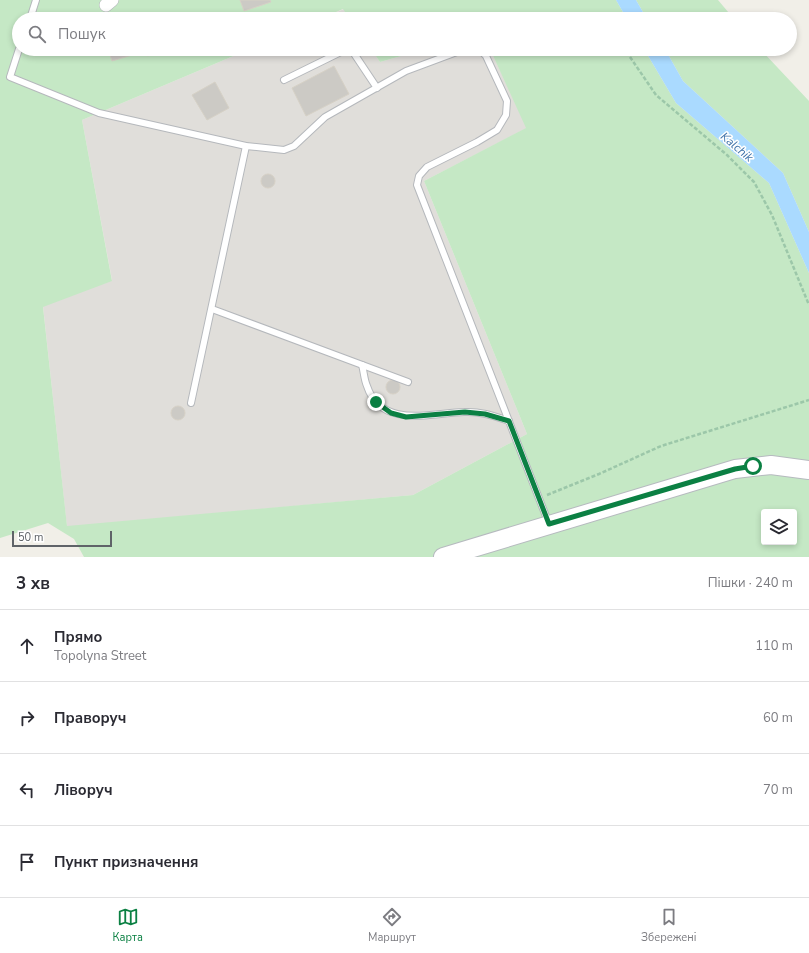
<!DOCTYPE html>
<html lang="uk">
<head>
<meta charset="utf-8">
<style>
  :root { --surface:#fff; --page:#f7f7f7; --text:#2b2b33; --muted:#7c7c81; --line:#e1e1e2; --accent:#0b8043 }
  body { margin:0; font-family:"Nunito Sans",sans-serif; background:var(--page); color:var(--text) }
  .controls { position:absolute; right:12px; bottom:12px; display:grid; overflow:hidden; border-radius:4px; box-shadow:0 2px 6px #0003 }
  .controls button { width:36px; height:36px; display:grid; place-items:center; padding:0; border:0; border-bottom:1px solid var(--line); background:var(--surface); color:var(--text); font:20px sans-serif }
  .scale { position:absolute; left:12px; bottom:10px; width:100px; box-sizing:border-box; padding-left:4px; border:2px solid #5f6368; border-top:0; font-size:11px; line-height:14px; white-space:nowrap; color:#5f6368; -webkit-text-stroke:3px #fff; paint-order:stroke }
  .stop { position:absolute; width:12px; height:12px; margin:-9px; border:3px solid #0b8043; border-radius:50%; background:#fff }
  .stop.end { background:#0b8043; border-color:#fff; box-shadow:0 1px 4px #0008 }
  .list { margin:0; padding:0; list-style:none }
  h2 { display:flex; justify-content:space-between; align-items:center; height:52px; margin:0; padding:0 16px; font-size:17px }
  h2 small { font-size:13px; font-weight:400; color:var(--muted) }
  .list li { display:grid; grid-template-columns:26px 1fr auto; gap:12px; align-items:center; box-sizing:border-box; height:72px; padding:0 16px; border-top:1px solid var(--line) }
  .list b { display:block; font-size:15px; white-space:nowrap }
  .list p { margin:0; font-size:13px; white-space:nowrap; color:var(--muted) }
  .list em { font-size:13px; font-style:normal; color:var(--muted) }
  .icon { flex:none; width:22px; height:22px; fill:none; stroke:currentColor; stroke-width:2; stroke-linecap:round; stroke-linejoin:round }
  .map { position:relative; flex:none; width:809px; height:557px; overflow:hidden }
  .search { position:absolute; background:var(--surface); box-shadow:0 2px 6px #0003; left:12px; right:12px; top:12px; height:44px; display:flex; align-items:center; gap:10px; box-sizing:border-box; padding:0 14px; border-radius:22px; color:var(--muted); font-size:15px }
  .sheet { height:340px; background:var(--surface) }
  nav { display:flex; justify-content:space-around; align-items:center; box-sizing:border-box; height:56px; border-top:1px solid var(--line); background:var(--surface); font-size:11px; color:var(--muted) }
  nav a { display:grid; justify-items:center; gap:2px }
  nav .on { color:var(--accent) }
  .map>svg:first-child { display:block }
  .industrial { fill:#e0deda }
  .green { fill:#c5e8c5; fill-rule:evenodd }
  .water { fill:#aadaff }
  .building { fill:#cccac5; stroke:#d6d1c6 }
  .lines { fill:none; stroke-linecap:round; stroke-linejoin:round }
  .service-casing { stroke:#b5b8bc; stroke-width:8 }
  .minor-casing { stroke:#b5b8bc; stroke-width:14 }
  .secondary-casing { stroke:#b6babf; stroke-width:20 }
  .path { stroke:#9cc7a9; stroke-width:2.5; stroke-dasharray:4 2; stroke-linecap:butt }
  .service { stroke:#fff; stroke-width:6 }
  .minor { stroke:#fff; stroke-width:13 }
  .secondary { stroke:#fff; stroke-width:18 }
  .route { stroke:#0b8043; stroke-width:5 }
  .labels { text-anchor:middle; stroke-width:3; stroke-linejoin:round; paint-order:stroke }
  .water-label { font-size:12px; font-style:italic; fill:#4174aa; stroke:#fff }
</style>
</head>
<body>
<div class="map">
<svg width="809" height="557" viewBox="0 0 809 557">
  <rect width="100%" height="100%" fill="#f1efe8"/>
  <g class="industrial">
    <polygon points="344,9 350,19 320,19"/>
    <polygon points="250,49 371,49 380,62 426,49 490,49 527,128 424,181 527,434 413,495 67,527 43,306 112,280 82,120"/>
  </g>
  <g class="green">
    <path d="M0 0H616L627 19H350L343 9 320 19H19V49H250L82 120 112 281 43 307 67 526 413 495 527 434 424 181 526 128 490 49H644L676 103 769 183 809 273V557H84L74 539 48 523 0 538ZM764 512H794V542H764Z"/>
    <polygon points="636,0 718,0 734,19 647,19"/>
    <polygon points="371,49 426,49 380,62"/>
    <polygon points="665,49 760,49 809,101 809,232 783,173 683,81"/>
  </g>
  <g class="water">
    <polygon points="616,0 636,0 647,19 627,19"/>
    <polygon points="644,49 665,49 683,81 783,173 809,232 809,273 769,183 676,103"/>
  </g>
  <g class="building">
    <polygon points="240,0 270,0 271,2 244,11"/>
    <polygon points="108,49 166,49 167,50 147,56 145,51 112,61"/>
    <polygon points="334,66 349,94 306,116 292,88"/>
    <polygon points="215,82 229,108 207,120 192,95"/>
    <circle cx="268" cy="181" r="7"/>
    <circle cx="393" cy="387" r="7"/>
    <circle cx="178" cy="413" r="7"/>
  </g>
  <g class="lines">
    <defs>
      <g id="service">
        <polyline points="30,19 36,0"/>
        <polyline points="19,49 10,77 99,113 246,146 284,150 294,146 325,117 406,71 465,49"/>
        <polyline points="351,49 377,88"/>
        <polyline points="479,49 486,56 507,101 506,115 497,130 477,142 427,167 419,176 417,185 549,524"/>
        <polyline points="284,80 347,49"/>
        <polyline points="212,309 408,382"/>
        <path d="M362 365C364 372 364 379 367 386 381 429 431 413 464 412 480 411 494 416 509 421"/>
        <polyline points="191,403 246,146"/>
      </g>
      <polyline id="minor" points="106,5 112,0"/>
      <polyline id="secondary" points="443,557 735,469 771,465 809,470"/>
    </defs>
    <use href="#service" class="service-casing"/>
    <use href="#minor" class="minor-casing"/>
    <use href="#secondary" class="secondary-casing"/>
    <g class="path">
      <polyline points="630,57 656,95 727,155 754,182 772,215 809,305"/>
      <polyline points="547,495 599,474 661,446 809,400"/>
    </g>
    <use href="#service" class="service"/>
    <use href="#minor" class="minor"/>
    <use href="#secondary" class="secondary"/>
  </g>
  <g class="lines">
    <polyline class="route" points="376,402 391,413 406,417 465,412 485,414 509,421 549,524 735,469 753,466"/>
  </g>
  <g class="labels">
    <g class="water-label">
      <text transform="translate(737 147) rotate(40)" y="4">Kalchik</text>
    </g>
  </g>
</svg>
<div class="controls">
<button><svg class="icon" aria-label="layers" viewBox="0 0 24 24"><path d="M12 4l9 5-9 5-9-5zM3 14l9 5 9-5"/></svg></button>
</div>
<div class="scale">50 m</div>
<div class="stop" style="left:753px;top:466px"></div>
<div class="stop end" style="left:376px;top:402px"></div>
<div class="search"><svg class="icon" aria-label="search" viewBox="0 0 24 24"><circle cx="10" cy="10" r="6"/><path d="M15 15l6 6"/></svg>Пошук</div>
</div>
<section class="sheet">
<h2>3 хв<small>Пішки · 240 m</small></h2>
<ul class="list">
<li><svg class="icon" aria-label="ahead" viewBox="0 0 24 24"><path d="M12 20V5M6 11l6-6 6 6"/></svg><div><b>Прямо</b><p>Topolyna Street</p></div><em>110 m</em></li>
<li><svg class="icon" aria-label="right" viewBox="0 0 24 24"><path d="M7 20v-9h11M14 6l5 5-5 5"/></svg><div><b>Праворуч</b></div><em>60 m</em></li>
<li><svg class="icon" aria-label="left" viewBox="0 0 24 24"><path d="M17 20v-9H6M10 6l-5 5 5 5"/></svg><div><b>Ліворуч</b></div><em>70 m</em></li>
<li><svg class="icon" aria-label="arrive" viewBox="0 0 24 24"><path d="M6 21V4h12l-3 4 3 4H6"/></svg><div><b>Пункт призначення</b></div></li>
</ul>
</section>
<nav>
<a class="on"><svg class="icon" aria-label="map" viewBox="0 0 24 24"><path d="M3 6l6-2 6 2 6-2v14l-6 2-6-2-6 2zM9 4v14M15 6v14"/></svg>Карта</a>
<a><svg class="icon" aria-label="directions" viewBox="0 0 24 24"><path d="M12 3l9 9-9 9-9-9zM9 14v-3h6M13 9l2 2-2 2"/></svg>Маршрут</a>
<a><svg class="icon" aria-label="saved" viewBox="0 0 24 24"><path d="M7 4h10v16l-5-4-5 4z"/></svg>Збережені</a>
</nav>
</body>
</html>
